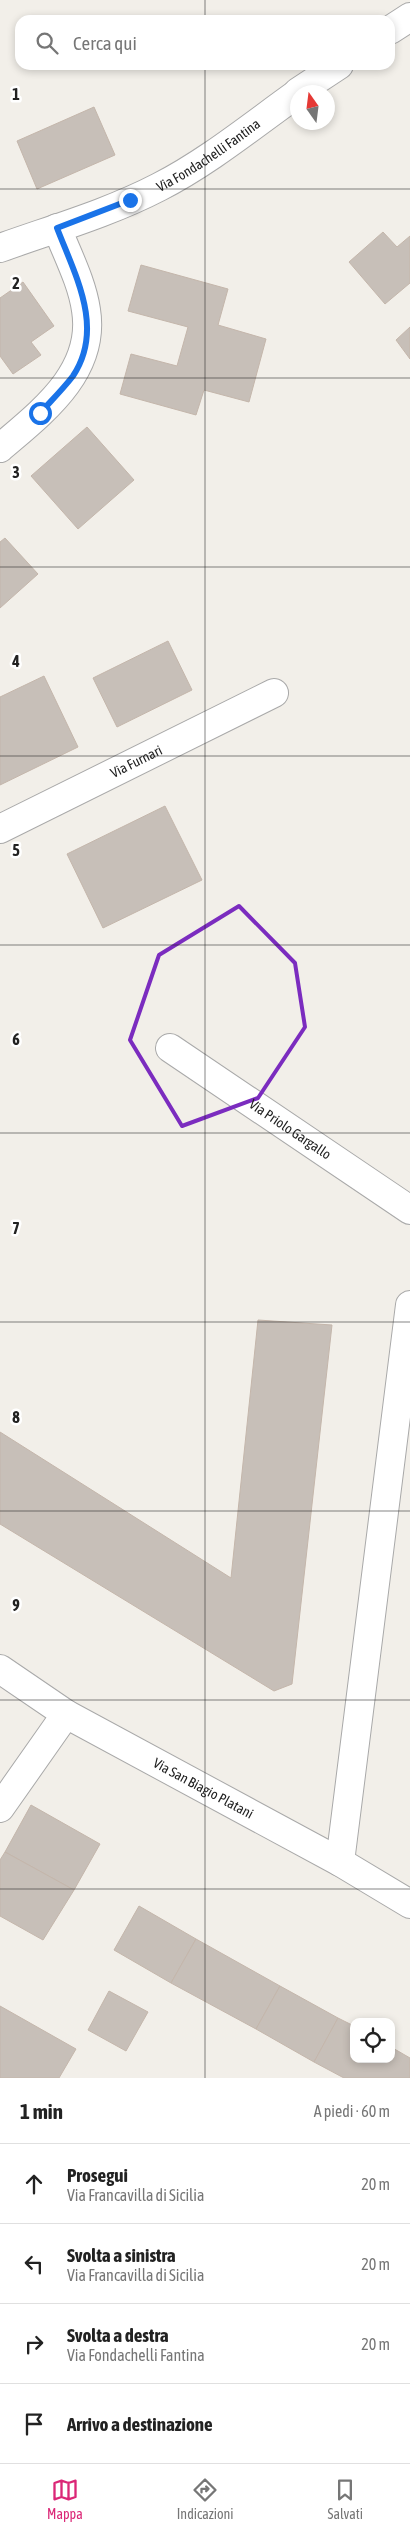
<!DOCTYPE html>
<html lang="it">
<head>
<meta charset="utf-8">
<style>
  :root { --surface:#fff; --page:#f2f2f2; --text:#222; --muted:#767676; --line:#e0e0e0; --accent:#db2777 }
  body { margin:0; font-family:"Asap Condensed",sans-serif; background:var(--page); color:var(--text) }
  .controls { position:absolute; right:15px; bottom:15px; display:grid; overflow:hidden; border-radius:10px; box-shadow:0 2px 8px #0003 }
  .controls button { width:45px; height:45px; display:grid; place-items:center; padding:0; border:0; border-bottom:1px solid var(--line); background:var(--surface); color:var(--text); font:25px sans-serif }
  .compass { position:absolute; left:290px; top:85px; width:45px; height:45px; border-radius:50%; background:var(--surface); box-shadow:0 2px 8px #0003; rotate:346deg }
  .stop { position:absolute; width:15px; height:15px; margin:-11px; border:4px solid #1a73e8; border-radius:50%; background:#fff }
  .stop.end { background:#1a73e8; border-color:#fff; box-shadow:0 1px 5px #0008 }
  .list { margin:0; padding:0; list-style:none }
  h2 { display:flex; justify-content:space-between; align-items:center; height:65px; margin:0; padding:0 20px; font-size:21px }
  h2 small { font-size:16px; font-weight:400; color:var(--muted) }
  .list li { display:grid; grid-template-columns:32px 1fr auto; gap:15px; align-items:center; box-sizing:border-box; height:80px; padding:0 20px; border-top:1px solid var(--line) }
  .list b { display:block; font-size:19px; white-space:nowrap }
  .list p { margin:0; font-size:16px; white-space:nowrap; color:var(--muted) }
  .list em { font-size:16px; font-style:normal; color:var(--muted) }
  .icon { flex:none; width:28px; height:28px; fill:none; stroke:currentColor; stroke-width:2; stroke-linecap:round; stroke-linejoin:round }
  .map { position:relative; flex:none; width:410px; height:2078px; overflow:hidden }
  .search { position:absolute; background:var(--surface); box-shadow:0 2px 8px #0003; left:15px; right:15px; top:15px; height:55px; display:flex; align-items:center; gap:12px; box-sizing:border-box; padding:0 18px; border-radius:15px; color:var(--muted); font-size:19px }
  .sheet { height:385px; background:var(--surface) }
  nav { display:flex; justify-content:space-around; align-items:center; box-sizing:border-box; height:70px; border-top:1px solid var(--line); background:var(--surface); font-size:14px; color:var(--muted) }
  nav a { display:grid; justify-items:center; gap:2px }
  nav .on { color:var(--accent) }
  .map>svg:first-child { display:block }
  .building { fill:#c7bfb8; stroke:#c4b6ab }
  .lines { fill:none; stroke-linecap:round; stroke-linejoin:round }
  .minor-casing { stroke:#a9a9a9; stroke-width:30 }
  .minor { stroke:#fff; stroke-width:28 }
  .route { stroke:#1a73e8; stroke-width:6 }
  .marked { fill:none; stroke:#7b2cbf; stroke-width:4; stroke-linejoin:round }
  .grid { fill:none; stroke:#222; stroke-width:1; stroke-opacity:0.55 }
  .labels { text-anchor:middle; stroke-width:5; stroke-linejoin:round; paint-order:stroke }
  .street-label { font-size:14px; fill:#222; stroke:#fff }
  .grid-label { font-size:16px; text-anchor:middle; font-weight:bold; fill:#222; stroke:#fff; stroke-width:5; stroke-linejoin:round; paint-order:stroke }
</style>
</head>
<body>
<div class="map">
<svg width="410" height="2078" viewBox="0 0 410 2078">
  <rect width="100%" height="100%" fill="#f2efe9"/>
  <g class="building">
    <polygon points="94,107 115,155 37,189 17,141"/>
    <polygon points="383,232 397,247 410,236 410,283 385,304 349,262"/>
    <polygon points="141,265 228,289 218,325 266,339 249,402 204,390 196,415 120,394 131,354 177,366 188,327 128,311"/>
    <polygon points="23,282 54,326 31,342 41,355 13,374 0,356 0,298"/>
    <polygon points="410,327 410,359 396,340"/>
    <polygon points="87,427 134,480 78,529 31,476"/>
    <polygon points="5,538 38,574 0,608 0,542"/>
    <polygon points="168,641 192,690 117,727 93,678"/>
    <polygon points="44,676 78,747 0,785 0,697"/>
    <polygon points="165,806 202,880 103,928 67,854"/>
    <polygon points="258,1320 332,1325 292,1684 274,1691 0,1524 0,1432 231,1578"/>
    <polygon points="31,1805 100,1844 74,1890 5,1852"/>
    <polygon points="5,1852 74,1890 43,1940 0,1916 0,1860"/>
    <polygon points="139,1906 196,1939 171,1983 114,1950"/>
    <polygon points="196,1939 280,1986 256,2029 171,1983"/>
    <polygon points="280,1986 338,2018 314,2062 256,2029"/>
    <polygon points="109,1991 148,2012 126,2051 88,2030"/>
    <polygon points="0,2006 76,2049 59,2078 0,2078"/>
    <polygon points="338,2018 354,2026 354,2059 391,2059 391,2047 410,2058 410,2078 344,2078 314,2062"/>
  </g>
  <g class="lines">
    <defs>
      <g id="minor">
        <polyline points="390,30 410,17"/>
        <polyline points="298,92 339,65"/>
        <path id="s1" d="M0 248C53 229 109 213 159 187 208 162 253 125 298 93"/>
        <path d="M0 448C42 412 96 372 86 310 82 282 67 254 57 228"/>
        <path id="s2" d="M0 829 274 693"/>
        <path id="s3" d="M170 1048 410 1210"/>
        <path id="s4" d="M0 1669 66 1714 340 1862 410 1904"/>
        <polyline points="0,1808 66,1714"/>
        <polyline points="340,1862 410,1305"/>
      </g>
    </defs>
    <use href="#minor" class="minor-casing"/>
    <use href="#minor" class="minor"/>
  </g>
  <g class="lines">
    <path class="route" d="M40 413C51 401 63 389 73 376 105 328 75 275 57 228L130 200"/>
  </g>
  <path class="marked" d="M239 906 295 963 305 1027 258 1098 182 1126 130 1040 159 955Z"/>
  <path class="grid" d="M205 0V20M205 65V2078M0 189H410M0 378H410M0 567H410M0 756H410M0 945H410M0 1133H410M0 1322H410M0 1511H410M0 1700H410M0 1889H410"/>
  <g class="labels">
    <g class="street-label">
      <text dy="5" stroke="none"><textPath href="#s1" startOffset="229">Via Fondachelli Fantina</textPath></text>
      <text dy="5" stroke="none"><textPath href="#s2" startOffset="152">Via Furnari</textPath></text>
      <text dy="5" stroke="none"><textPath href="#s3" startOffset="145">Via Priolo Gargallo</textPath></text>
      <text dy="5" stroke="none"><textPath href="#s4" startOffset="236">Via San Biagio Platani</textPath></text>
    </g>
  </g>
  <g class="grid-label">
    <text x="16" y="100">1</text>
    <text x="16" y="289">2</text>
    <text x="16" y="478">3</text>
    <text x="16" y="667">4</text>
    <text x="16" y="856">5</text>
    <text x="16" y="1045">6</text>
    <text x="16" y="1234">7</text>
    <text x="16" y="1423">8</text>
    <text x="16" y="1611">9</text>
  </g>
</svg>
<div class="controls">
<button><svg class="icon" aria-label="locate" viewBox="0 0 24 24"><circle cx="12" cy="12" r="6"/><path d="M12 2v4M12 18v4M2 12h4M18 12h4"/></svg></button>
</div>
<svg class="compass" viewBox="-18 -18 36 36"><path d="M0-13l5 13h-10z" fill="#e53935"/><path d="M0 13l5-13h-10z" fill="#767676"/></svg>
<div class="stop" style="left:40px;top:413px"></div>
<div class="stop end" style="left:130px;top:200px"></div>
<div class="search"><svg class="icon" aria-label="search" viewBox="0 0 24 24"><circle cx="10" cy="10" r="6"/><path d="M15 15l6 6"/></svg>Cerca qui</div>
</div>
<section class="sheet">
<h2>1 min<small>A piedi · 60 m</small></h2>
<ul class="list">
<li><svg class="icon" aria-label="ahead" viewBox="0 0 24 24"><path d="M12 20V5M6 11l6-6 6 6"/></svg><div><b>Prosegui</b><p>Via Francavilla di Sicilia</p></div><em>20 m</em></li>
<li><svg class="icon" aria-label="left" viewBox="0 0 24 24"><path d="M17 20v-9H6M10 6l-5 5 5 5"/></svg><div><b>Svolta a sinistra</b><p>Via Francavilla di Sicilia</p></div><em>20 m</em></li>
<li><svg class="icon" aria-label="right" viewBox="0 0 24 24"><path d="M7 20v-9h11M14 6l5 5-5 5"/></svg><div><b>Svolta a destra</b><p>Via Fondachelli Fantina</p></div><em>20 m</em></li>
<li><svg class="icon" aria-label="arrive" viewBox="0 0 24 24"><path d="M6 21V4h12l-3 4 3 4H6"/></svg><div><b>Arrivo a destinazione</b></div></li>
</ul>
</section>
<nav>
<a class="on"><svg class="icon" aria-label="map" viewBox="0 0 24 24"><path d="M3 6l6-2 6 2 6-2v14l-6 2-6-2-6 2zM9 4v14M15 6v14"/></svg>Mappa</a>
<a><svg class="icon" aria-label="directions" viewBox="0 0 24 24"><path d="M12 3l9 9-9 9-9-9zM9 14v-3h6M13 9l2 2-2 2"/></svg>Indicazioni</a>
<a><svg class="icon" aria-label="saved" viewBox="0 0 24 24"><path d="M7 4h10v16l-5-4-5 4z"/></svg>Salvati</a>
</nav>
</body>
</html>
